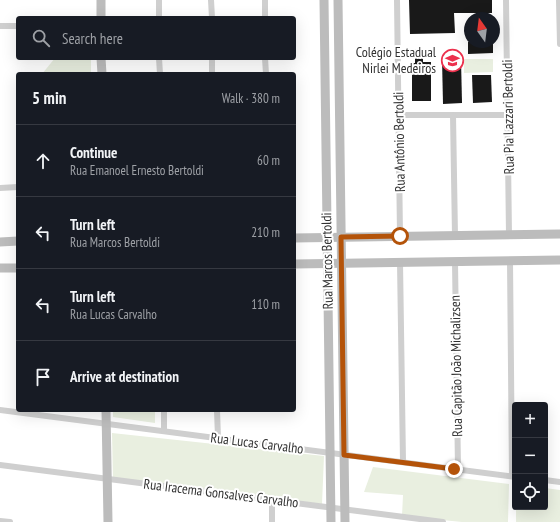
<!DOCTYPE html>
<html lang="en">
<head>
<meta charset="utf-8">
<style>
  :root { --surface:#171b24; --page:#242831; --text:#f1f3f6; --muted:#9ea1a6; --line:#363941 }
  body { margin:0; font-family:"PT Sans Narrow",sans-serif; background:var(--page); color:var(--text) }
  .controls { position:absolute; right:12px; bottom:12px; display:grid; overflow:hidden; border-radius:4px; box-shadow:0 4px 16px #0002 }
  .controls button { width:36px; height:36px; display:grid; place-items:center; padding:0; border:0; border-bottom:1px solid var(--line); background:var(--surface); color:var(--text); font:20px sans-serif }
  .compass { position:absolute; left:464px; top:12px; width:36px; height:36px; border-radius:50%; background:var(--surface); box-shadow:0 4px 16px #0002; rotate:346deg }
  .stop { position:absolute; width:12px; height:12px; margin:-9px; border:3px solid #b45309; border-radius:50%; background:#fff }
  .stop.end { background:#b45309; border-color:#fff; box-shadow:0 1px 4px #0008 }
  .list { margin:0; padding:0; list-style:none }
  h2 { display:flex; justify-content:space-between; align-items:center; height:52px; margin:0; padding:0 16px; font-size:17px }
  h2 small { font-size:13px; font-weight:400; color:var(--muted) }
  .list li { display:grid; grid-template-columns:26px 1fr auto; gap:12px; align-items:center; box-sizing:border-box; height:72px; padding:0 16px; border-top:1px solid var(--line) }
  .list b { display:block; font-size:15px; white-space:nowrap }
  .list p { margin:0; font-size:13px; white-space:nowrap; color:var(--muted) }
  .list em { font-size:13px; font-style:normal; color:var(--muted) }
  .icon { flex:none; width:22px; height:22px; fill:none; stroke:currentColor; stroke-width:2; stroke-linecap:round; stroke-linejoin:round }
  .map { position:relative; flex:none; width:560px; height:522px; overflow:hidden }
  .search { position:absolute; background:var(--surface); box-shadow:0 4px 16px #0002; left:16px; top:16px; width:280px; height:44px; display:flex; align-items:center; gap:10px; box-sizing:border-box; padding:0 14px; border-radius:4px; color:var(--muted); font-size:15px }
  .panel { position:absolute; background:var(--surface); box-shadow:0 4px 16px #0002; left:16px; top:72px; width:280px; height:340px; border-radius:4px }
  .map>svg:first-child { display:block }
  .green { fill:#e9efe0 }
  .building { fill:#191919 }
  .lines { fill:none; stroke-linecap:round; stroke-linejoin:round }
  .street { stroke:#cfcfcf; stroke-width:6 }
  .secondary { stroke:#bcbcbc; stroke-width:9 }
  .route { stroke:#b45309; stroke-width:5 }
  .labels { text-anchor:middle; stroke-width:4; stroke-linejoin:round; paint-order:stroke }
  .poi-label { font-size:14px; fill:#323232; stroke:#fff; text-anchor:end }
  .street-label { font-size:14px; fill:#323232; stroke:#fff }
</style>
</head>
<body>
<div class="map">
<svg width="560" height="522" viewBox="0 0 560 522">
  <rect width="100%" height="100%" fill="#fff"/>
  <g class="green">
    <polygon points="55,58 91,58 91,74 42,74"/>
    <polygon points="464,59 493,59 493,72 464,73"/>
    <polygon points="113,410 155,410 155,423 113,417"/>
    <polygon points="112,433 324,456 322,504 113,479"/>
    <polygon points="373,467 509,484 508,522 462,522 402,516 403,495 364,492"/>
    <polygon points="545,488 560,490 560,522 516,522 516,507 545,507"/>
  </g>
  <g class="building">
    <polygon points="409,0 492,0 492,13 454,13 455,33 410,34"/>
    <polygon points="468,42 493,42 493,53 468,54"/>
    <polygon points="415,49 423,49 423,62 431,62 431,101 412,101 412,63 415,63"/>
    <polygon points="442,59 461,59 462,103 443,104"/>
    <polygon points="472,75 491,75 492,102 473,103"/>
  </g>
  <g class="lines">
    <g class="street">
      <polyline points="159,0 159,18"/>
      <polyline points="211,0 212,18"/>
      <polyline points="265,0 265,18"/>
      <polyline points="397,0 400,236"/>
      <polyline points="506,0 509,235"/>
      <polyline points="559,0 560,44"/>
      <polyline points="0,26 18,26"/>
      <polyline points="159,58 160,74"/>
      <polyline points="212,58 212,74"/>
      <polyline points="265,58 266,74"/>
      <polyline points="398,115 508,115"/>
      <polyline points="453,115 455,236"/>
      <polyline points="0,188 18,187"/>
      <polyline points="510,261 512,476"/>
      <polyline points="400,262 403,462"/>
      <polyline points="455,262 458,469"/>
      <polyline points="0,410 515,477"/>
      <polyline points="164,410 164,431"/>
      <polyline points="217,410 218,438"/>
      <polyline points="0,465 443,522"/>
      <polyline points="545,480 560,482"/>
      <polyline points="272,500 272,522"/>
      <polyline points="0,521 10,522"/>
    </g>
    <g class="secondary">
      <polyline points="101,0 101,18"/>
      <polyline points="324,0 331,522"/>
      <polyline points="338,0 345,522"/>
      <polyline points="101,58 102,74"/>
      <polyline points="294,238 560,234"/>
      <polyline points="0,242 18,241"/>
      <polyline points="294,264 560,260"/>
      <polyline points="0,268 18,268"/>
      <polyline points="106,410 108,522"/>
    </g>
  </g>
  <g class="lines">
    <polyline class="route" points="400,236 341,237 344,455 454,469"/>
  </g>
  <defs>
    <symbol id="school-ring" viewBox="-11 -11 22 22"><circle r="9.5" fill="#fff" stroke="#ec314d" stroke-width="1.5"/><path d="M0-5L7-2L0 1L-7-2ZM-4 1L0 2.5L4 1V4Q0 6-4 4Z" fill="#ec314d"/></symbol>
  </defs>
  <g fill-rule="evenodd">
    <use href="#school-ring" x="440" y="48" width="25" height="25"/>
  </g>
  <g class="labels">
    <g class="poi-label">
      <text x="436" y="57">Colégio Estadual<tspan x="436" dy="16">Nirlei Medeiros</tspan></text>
    </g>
    <g class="street-label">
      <text transform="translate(508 117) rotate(-91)" y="5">Rua Pia Lazzari Bertoldi</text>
      <text transform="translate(399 142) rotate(-91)" y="5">Rua Antônio Bertoldi</text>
      <text transform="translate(327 261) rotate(-91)" y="5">Rua Marcos Bertoldi</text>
      <text transform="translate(456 366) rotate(-91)" y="5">Rua Capitão João Michalizsen</text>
      <text transform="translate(257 443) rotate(7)" y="5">Rua Lucas Carvalho</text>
      <text transform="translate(221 493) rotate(7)" y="5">Rua Iracema Gonsalves Carvalho</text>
    </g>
  </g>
</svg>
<div class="controls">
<button>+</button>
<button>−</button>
<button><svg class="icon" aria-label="locate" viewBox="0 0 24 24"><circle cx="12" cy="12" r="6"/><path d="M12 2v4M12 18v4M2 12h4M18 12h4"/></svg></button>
</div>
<svg class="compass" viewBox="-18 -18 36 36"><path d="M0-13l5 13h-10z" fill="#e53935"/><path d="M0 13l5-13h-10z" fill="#9ea1a6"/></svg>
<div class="stop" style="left:400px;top:236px"></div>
<div class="stop end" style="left:454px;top:469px"></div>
<div class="search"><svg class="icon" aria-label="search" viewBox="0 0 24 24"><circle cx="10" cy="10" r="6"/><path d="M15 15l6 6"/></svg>Search here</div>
<section class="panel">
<h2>5 min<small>Walk · 380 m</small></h2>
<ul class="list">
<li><svg class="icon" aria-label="ahead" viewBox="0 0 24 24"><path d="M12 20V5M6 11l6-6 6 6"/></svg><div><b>Continue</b><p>Rua Emanoel Ernesto Bertoldi</p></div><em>60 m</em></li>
<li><svg class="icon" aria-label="left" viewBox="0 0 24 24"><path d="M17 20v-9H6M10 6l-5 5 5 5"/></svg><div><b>Turn left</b><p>Rua Marcos Bertoldi</p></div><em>210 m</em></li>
<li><svg class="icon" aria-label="left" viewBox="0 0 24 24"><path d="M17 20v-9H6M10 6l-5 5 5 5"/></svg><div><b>Turn left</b><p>Rua Lucas Carvalho</p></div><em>110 m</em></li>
<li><svg class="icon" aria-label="arrive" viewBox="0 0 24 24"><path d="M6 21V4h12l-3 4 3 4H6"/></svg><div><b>Arrive at destination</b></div></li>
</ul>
</section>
</div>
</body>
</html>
